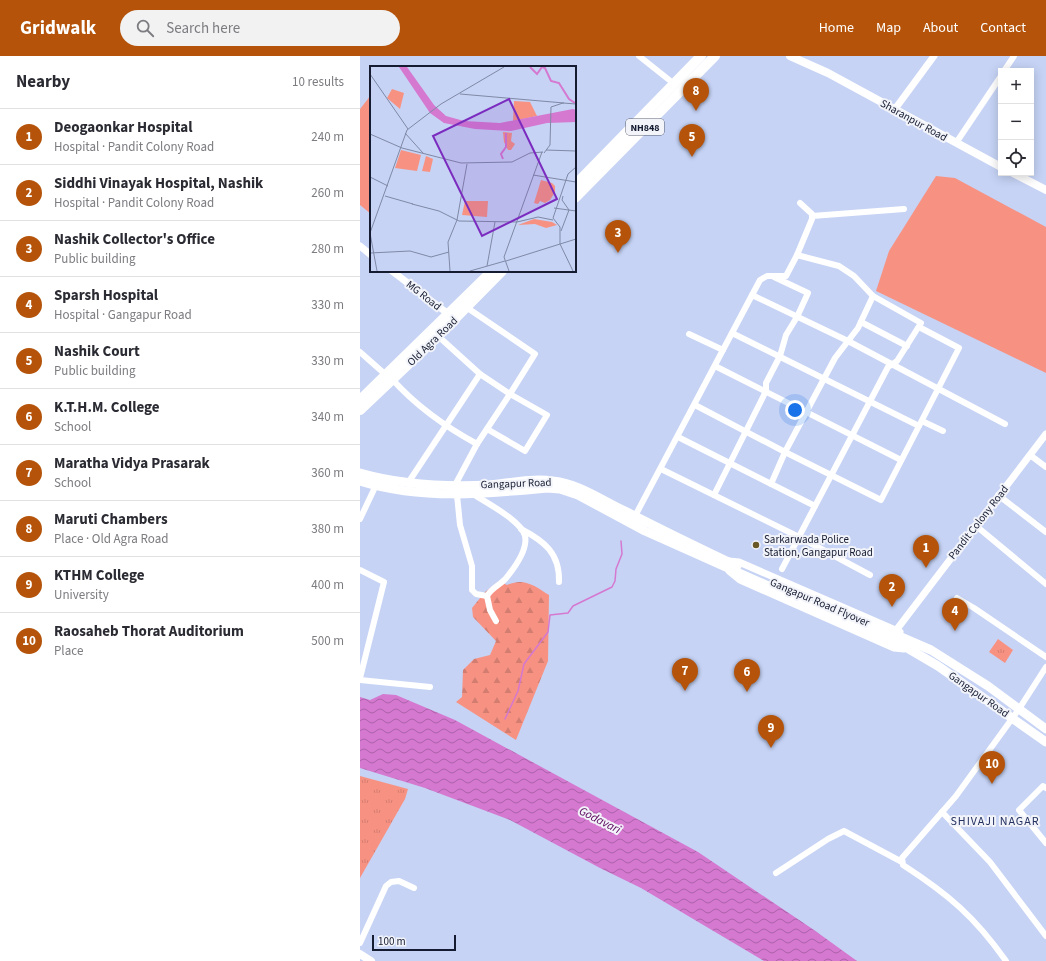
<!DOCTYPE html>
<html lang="en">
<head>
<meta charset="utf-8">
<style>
  :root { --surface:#fff; --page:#f2f2f3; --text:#2b2b33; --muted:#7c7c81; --line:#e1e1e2; --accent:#b45309 }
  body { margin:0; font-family:"Source Sans 3",sans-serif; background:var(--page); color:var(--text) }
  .controls { position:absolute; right:12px; top:12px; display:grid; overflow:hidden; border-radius:0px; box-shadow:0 2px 10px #0003 }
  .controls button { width:36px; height:36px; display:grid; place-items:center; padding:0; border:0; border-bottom:1px solid var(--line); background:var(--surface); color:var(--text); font:20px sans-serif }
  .scale { position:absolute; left:12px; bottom:10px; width:84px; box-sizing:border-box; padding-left:4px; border:2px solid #151b30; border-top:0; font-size:11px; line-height:14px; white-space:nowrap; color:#151b30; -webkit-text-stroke:3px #f2f4fa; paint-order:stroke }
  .you { position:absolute; left:435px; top:354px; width:14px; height:14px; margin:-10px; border:3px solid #fff; border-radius:50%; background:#1a73e8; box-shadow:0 0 0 6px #1a73e833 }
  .badge { display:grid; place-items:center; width:26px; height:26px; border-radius:50%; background:var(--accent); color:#fff; font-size:13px; font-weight:700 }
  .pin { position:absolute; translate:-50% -33px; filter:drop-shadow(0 1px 2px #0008) }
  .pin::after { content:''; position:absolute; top:21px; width:14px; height:12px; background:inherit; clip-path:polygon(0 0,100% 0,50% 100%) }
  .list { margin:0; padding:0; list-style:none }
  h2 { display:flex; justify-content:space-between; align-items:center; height:52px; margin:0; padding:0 16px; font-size:17px }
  h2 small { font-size:13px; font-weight:400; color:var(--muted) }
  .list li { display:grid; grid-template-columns:26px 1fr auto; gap:12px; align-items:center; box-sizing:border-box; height:56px; padding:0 16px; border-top:1px solid var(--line) }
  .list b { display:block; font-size:15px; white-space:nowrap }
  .list p { margin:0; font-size:13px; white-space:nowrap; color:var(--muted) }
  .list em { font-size:13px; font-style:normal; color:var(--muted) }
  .icon { flex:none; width:22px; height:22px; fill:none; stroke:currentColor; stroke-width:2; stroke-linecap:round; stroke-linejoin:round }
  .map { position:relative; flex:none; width:686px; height:905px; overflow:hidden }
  header { display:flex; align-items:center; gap:24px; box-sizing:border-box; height:56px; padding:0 20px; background:var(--accent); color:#fff }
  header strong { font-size:19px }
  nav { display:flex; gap:22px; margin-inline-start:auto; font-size:14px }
  .search { width:280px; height:36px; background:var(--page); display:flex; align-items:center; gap:10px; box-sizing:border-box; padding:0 14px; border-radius:22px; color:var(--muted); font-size:15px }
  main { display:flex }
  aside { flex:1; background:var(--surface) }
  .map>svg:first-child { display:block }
  .grass { fill:url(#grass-tufts) }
  .forest { fill:url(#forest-firs) }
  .pitch { fill:#f79283 }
  .water { fill:url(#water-waves) }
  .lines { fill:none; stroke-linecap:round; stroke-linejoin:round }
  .stream { stroke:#d578d0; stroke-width:1.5 }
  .minor { stroke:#fff; stroke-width:6 }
  .tertiary { stroke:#fff; stroke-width:7 }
  .secondary { stroke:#fff; stroke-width:8 }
  .primary { stroke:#fff; stroke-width:9 }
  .trunk { stroke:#fff; stroke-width:10 }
  .poi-dot { fill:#695725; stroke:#f2f4fa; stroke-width:1.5 }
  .labels { text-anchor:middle; stroke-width:4; stroke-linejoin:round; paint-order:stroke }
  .shield { fill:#f2f4fa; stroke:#575c6d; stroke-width:1 }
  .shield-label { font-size:10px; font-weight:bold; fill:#151b30 }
  .street-label { font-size:11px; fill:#151b30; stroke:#f2f4fa }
  .poi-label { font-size:11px; fill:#151b30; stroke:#f2f4fa; text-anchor:start }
  .water-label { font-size:12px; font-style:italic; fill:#5a0059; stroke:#f2f4fa }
  .neighbourhood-label { font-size:12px; letter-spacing:1px; fill:#253261; stroke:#f2f4fa }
  .inset-river { fill:none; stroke:#d578d0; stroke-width:2 }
  .inset-road { fill:none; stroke:#7f89a6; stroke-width:1 }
  .view { fill:#7b2cbf; fill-opacity:0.15; stroke:#7b2cbf; stroke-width:2 }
  .inset-edge { fill:none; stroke:#151b30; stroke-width:2 }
</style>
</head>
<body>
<header>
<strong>Gridwalk</strong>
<div class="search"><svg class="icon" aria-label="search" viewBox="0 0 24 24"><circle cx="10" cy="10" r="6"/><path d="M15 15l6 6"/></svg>Search here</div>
<nav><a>Home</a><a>Map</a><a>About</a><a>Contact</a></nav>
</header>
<main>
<aside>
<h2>Nearby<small>10 results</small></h2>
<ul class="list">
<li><span class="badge">1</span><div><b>Deogaonkar Hospital</b><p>Hospital · Pandit Colony Road</p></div><em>240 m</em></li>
<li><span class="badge">2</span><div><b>Siddhi Vinayak Hospital, Nashik</b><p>Hospital · Pandit Colony Road</p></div><em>260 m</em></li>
<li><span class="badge">3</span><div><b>Nashik Collector's Office</b><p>Public building</p></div><em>280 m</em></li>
<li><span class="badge">4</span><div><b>Sparsh Hospital</b><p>Hospital · Gangapur Road</p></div><em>330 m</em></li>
<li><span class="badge">5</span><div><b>Nashik Court</b><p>Public building</p></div><em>330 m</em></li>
<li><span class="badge">6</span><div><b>K.T.H.M. College</b><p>School</p></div><em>340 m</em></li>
<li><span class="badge">7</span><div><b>Maratha Vidya Prasarak</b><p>School</p></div><em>360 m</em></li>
<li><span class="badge">8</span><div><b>Maruti Chambers</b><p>Place · Old Agra Road</p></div><em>380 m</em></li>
<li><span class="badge">9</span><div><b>KTHM College</b><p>University</p></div><em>400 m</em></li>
<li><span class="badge">10</span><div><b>Raosaheb Thorat Auditorium</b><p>Place</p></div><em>500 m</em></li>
</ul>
</aside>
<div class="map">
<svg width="686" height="905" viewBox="0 0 686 905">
  <defs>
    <pattern id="grass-tufts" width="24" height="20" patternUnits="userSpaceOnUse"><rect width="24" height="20" fill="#f79283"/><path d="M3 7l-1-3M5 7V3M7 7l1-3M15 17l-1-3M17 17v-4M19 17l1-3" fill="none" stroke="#d37d71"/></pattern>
    <pattern id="forest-firs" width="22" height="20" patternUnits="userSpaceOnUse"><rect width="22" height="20" fill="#f79283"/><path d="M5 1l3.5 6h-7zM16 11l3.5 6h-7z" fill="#d37d71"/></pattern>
    <pattern id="water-waves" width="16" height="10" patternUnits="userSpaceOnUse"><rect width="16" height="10" fill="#d578d0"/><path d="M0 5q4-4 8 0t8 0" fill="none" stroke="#ac62a9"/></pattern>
  </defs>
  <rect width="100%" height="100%" fill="#c6d3f5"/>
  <g class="grass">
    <polygon points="638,583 653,594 645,607 629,596"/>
    <polygon points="0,720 48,733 45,743 0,822"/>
  </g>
  <path class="forest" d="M139 525 147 529C164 521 175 530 189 539L188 605 156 684 96 646 102 641 103 614 114 603 130 599 136 585 113 561 112 552 125 536Z"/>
  <g class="pitch">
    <polygon points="11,39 11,158 0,149 0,53"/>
    <polygon points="576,120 595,122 686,171 686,317 516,235 529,195"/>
  </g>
  <polygon class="water" points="23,638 36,639 95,664 338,796 454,874 497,905 404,905 281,832 240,812 150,764 65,732 0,712 0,641 10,644"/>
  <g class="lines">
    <polyline class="stream" points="145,663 158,635 164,608 188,576 190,559 208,557 213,550 252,531 255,525 256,513 262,498 261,485"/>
    <g class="minor">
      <polyline points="279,0 313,27"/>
      <polyline points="644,15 654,0"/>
      <polyline points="596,87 641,20"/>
      <polyline points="452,160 544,153"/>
      <polyline points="392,239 488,285 645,368"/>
      <polyline points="106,251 175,298 150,338 187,359 165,395 127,373"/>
      <polyline points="501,266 547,290"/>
      <polyline points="372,277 559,370"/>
      <polyline points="329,278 363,294"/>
      <polyline points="78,280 120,318 150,338 117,388"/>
      <polyline points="0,296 26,319"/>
      <polyline points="355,310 541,404"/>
      <path d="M32 323C57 351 84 370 117 388L94 431"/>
      <polyline points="335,349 425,396 475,302 498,272 513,240"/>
      <polyline points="562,365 583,375"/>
      <polyline points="318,381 455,450"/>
      <polyline points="670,399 686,411"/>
      <polyline points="301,413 439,481 510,519"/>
      <polyline points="48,427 120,318"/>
      <polyline points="411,428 425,396 521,444 599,292 559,271"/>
      <path d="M113 438C125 446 162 465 165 480 168 493 155 511 147 521 141 529 132 531 127 540L130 554 136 565"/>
      <polyline points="97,439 100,469 112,510 112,534 116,538 127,540"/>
      <polyline points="354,439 406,335 406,327 420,300 426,279 437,261 448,237 414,221"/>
      <polyline points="638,439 686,476"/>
      <polyline points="274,462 400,224 407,220 426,220 437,199 452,163 452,158 440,147"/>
      <polyline points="0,463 17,427"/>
      <polyline points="615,469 686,528"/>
      <path d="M161 473C184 485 200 497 199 526"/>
      <polyline points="422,513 528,311 537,305 561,267 513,240 494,220 479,210 437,199"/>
      <polyline points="0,514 24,526 0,622"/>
      <polyline points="597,542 614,552 686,601"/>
      <polyline points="0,624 70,631"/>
      <polyline points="686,732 683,730 659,754 686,787"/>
      <polyline points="582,756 630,806 686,880"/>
      <polyline points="416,817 468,783 484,775 542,806"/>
      <polyline points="0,887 26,830 31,826 39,825 54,832"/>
      <path d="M646 905C615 861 588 838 543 809L542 802 596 740 659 653 686 611"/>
    </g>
    <g class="tertiary">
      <polyline points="535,53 574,0"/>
      <polyline points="0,190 11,199"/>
      <polyline points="32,215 91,260"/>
      <polyline points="369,505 379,506 540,576"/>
      <polyline points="369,515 380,524 534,592 544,593"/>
      <polyline points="537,573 686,378"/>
    </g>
    <g class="secondary">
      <polyline points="430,0 468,17 641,111"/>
      <polyline points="653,117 686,134"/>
      <polyline points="0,898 11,905"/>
    </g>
    <g class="primary">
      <path d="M0 417C42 429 86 431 129 429 150 427 172 422 193 425 220 428 241 444 265 455 302 474 339 492 377 510"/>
      <path d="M0 425C61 444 124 438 187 432L200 433 218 439 285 475 549 593 578 610 686 686"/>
      <polyline points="469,550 571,594 628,630 686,673"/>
    </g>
    <g class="trunk">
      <polyline points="215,129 341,0"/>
      <polyline points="215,142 355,0"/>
      <polyline points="0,344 132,215"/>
      <polyline points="0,354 78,280 142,215"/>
    </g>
  </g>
  <circle class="poi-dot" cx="396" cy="489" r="4"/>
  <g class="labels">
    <rect class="shield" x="266" y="63" width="38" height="16" rx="3"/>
    <g class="shield-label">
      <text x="285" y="75">NH848</text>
    </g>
    <g class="street-label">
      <text transform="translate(554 64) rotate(29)" y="4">Sharanpur Road</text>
      <text transform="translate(64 239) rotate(38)" y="4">MG Road</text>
      <text transform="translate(72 285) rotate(-44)" y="4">Old Agra Road</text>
      <text transform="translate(156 427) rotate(-2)" y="4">Gangapur Road</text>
      <text transform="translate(618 466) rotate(-52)" y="4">Pandit Colony Road</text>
      <text transform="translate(460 546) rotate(23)" y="4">Gangapur Road Flyover</text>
      <text transform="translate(619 638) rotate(35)" y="4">Gangapur Road</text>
    </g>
    <g class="poi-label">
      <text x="404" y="487">Sarkarwada Police<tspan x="404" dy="13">Station, Gangapur Road</tspan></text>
    </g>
    <g class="water-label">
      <text transform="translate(240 764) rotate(27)" y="4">Godavari</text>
    </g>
    <g class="neighbourhood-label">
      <text x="635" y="769">SHIVAJI NAGAR</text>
    </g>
  </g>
  <g transform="translate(10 10)">
    <rect width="206" height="206" fill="#c6d3f5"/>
    <path d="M144 35 160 36 167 50 143 55Z" fill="#f79283"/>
    <path d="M22 23 34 27 30 43 17 32ZM133 66 142 67 141 75 145 78 141 84H138L134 76Z" fill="#f79283"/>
    <path d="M31 84 51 89 47 105 25 102ZM56 90 63 93 60 106 52 105ZM164 153 182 156 187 159 176 162 165 158 148 159Z" fill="#f79283"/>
    <path d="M171 114 182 117 185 120V126L180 134 175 137 170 135 168 138 164 137ZM95 135H118L117 151 92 149Z" fill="#f79283"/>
    <path d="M29 1H37L64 39 76 50 94 55 130 57 203 43 206 44V56L177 57 141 65 105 63 74 57 60 47Z" fill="#d578d0"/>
    <path class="inset-river" d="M160 1 167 8 172 1 175 2 181 15 189 17 199 33 205 37M133 93 131 88 136 81V67"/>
    <path class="inset-road" d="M0 8 38 63M90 28 194 37M35 67 53 87M0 68 32 82 91 97 142 96 160 87 173 86M176 84 206 85M174 87 180 79 181 41 193 37 206 38M163 109 206 116M0 111 18 120M15 130 43 138M42 138 69 145 89 155 147 156 168 151 183 154M184 142 206 145M191 165 199 144 192 134 193 130M0 187 40 185 61 191 79 186M136 195 206 173M117 200 125 156M7 205 0 167 37 64 71 38 134 1M80 205 78 176 87 154 97 98M100 205 135 195M139 205 134 191 172 86M203 205 190 178V161L183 152 198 108 206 101"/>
    <path class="view" d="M139 33 187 133 112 170 63 70Z"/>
    <rect width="206" height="206" class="inset-edge"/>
  </g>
</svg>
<div class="controls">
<button>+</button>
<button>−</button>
<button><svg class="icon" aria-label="locate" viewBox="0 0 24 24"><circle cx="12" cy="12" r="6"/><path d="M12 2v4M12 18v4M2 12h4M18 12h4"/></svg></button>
</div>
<div class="scale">100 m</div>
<div class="you"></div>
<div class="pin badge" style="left:566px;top:512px">1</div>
<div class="pin badge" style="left:532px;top:551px">2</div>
<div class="pin badge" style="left:258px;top:197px">3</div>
<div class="pin badge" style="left:595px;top:575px">4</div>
<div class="pin badge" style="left:332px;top:101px">5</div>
<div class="pin badge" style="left:387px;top:636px">6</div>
<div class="pin badge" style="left:325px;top:635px">7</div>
<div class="pin badge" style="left:336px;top:55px">8</div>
<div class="pin badge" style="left:411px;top:692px">9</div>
<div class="pin badge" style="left:632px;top:728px">10</div>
</div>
</main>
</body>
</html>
